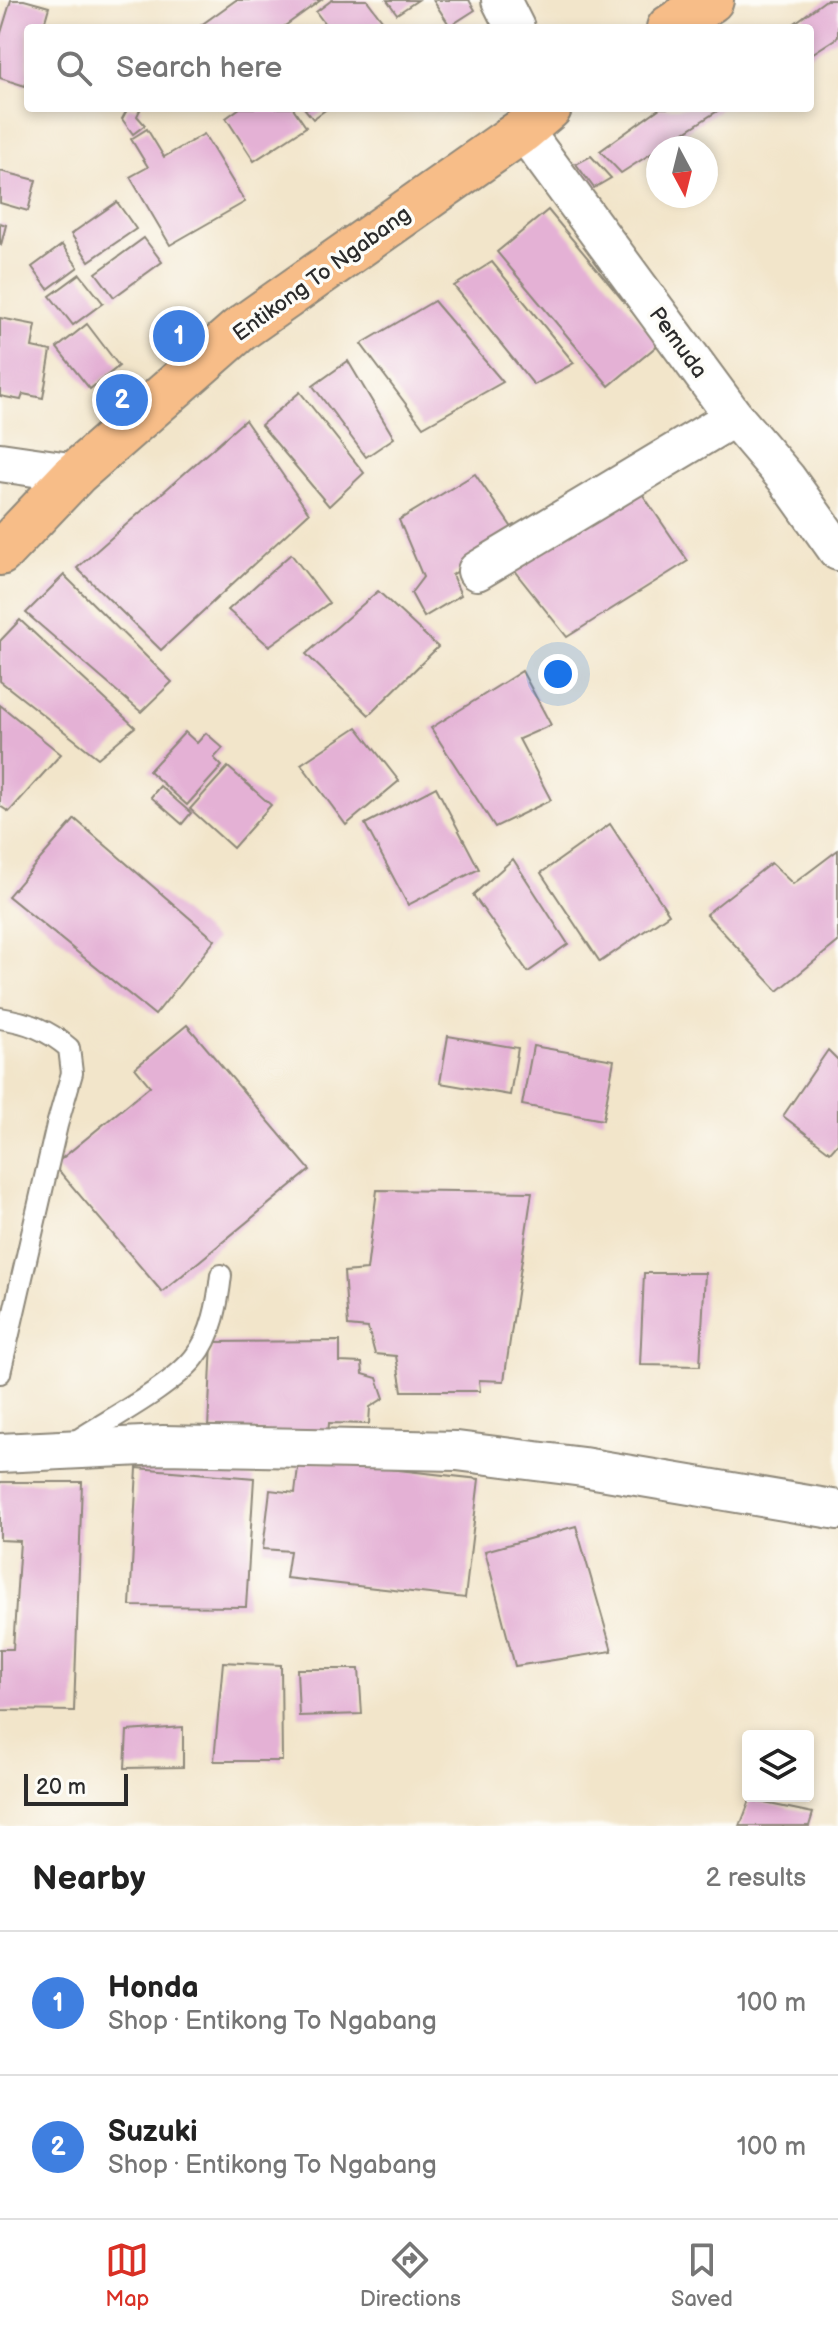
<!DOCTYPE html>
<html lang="en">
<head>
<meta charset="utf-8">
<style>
  :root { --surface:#fff; --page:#f2f2f2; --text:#222; --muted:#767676; --line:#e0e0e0; --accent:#d93025 }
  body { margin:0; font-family:"Balsamiq Sans",sans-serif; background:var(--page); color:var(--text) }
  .controls { position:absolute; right:24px; bottom:24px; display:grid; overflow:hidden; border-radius:8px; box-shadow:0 4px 12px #0003 }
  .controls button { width:72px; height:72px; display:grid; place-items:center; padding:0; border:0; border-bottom:2px solid var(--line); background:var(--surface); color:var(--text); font:40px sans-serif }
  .compass { position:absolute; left:646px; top:136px; width:72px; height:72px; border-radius:50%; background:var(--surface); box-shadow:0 4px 12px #0003; rotate:173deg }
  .scale { position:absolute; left:24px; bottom:20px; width:104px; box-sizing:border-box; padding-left:8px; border:4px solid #2b2b2b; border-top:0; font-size:22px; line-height:28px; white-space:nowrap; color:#2b2b2b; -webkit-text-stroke:6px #fdfcf7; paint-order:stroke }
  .you { position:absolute; left:558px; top:674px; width:28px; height:28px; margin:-20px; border:6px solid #fff; border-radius:50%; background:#1a73e8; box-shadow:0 0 0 12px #1a73e833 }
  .badge { display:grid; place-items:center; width:52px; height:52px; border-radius:50%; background:var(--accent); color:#fff; font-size:26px; font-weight:700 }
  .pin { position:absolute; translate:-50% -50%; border:4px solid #fff; box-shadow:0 2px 8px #0006 }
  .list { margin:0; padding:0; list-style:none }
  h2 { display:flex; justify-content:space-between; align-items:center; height:104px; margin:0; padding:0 32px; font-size:34px }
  h2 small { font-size:26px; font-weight:400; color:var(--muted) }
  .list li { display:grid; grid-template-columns:52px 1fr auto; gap:24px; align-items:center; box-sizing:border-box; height:144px; padding:0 32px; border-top:2px solid var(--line) }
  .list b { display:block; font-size:30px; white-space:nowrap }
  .list p { margin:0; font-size:26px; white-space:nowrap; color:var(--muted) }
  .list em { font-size:26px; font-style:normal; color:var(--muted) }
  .icon { flex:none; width:44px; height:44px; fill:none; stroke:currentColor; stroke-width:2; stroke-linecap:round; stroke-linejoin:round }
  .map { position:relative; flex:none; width:838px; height:1826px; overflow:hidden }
  .search { position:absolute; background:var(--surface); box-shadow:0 4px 12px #0003; left:24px; right:24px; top:24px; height:88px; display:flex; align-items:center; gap:20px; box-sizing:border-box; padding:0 28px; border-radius:8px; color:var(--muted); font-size:30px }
  .sheet { height:392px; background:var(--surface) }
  nav { display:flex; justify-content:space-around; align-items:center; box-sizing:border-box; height:112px; border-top:2px solid var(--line); background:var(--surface); font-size:22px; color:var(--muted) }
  nav a { display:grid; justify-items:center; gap:4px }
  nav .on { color:var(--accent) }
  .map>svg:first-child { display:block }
  .building { fill:#e4b1d5 }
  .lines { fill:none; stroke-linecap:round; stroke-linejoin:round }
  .service-casing { stroke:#8e887a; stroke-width:24 }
  .minor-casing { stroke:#8e887a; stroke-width:42 }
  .trunk-casing { stroke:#8e887a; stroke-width:48 }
  .service { stroke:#fff; stroke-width:20 }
  .minor { stroke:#fff; stroke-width:38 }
  .trunk { stroke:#f7bd88; stroke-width:44 }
  .labels { text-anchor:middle; stroke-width:7; stroke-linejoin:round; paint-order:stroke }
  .street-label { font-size:22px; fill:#2b2b2b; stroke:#fdfcf7 }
</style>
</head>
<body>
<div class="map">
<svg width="838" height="1826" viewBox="0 0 838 1826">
  <rect width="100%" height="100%" fill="#fdfcf7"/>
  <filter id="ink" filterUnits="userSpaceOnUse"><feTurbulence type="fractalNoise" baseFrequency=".0125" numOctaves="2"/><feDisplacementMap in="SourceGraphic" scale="16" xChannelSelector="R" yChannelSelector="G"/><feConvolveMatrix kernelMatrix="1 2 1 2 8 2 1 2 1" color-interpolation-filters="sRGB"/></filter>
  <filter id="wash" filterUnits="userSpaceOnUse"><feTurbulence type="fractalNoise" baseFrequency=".006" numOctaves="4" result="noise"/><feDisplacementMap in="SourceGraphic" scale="32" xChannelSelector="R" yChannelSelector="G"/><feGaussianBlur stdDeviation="1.8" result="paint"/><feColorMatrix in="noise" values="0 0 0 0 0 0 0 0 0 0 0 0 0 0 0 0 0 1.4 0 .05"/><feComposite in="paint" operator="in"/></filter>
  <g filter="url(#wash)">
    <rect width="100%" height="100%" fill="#f2e5ca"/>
    <g id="blocks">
      <g class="building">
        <polygon points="11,0 24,0 49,7 43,28 28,28 28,76 25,86 0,78 0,36"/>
        <polygon points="236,0 321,0 282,28 197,28"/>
        <polygon points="332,0 367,0 388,28 328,28 316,12"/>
        <polygon points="387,0 418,0 397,14"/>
        <polygon points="433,0 469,0 475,10 450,26"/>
        <polygon points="826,0 838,0 838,37 810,55 810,28 788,28"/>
        <polygon points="128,108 141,108 137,116 145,125 133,134 122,119"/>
        <polygon points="240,108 293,108 306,127 254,161 226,118"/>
        <polygon points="304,108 328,108 313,119"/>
        <polygon points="660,108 722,108 621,173 600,151"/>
        <polygon points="147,129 164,157 204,134 245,202 170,245 130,177 148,167 131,139"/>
        <polygon points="591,156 611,178 594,188 576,164"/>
        <polygon points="0,171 36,180 28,211 0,203"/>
        <polygon points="117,202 136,229 89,261 71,234"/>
        <polygon points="548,210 659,344 609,386 497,252"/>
        <polygon points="0,223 6,225 1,245 0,244"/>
        <polygon points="144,238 162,262 114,297 96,273"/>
        <polygon points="62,245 78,267 48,289 32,267"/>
        <polygon points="492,262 574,363 534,385 454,286"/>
        <polygon points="80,274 103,303 73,325 50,296"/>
        <polygon points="434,301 503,382 423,427 361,344"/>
        <polygon points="0,318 36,325 32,347 51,351 43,398 23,394 21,400 0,396"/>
        <polygon points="87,324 119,366 90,389 57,348"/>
        <polygon points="348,361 394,438 366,457 313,386"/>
        <polygon points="300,392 364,473 329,506 261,425"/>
        <polygon points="245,420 309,513 161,650 77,568"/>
        <polygon points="475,474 515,532 452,575 461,595 424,617 411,593 423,577 399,520"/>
        <polygon points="632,479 688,561 567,637 508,563"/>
        <polygon points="291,554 329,603 269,646 228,610"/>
        <polygon points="64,575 172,682 141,712 26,613"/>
        <polygon points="378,591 438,647 369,715 306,654"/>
        <polygon points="20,620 135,727 98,758 0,681 0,641"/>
        <polygon points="522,671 551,725 519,739 551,800 495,827 431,728"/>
        <polygon points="0,705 61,754 9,812 0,806"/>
        <polygon points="357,727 399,781 346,825 301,764"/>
        <polygon points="185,732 197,743 206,733 223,748 214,758 222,766 187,805 149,771"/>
        <polygon points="228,767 271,805 233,848 190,809"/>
        <polygon points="160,786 191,813 182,824 151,797"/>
        <polygon points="436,787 479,869 408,905 365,824"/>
        <polygon points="75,819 215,940 155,1015 8,896"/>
        <polygon points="610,824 669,914 600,962 541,873"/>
        <polygon points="838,850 838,942 778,991 706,914 771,863 793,884"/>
        <polygon points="513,859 568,944 528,972 473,895"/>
        <polygon points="187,1025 310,1170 162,1292 54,1165 150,1086 135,1068"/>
        <polygon points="448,1036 518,1048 510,1095 440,1083"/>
        <polygon points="533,1046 614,1060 603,1120 522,1105"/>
        <polygon points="828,1050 838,1060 838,1143 830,1152 783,1116"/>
        <polygon points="377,1190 532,1192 504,1381 479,1380 480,1391 402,1391 396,1356 375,1354 368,1328 348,1326 344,1272 367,1270"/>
        <polygon points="644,1273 705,1273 700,1366 640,1365"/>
        <polygon points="340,1341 340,1362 362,1363 363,1374 377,1378 384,1398 370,1407 369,1424 329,1423 328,1435 208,1429 212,1342"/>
        <polygon points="299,1459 479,1479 465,1598 286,1578 290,1551 263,1549 270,1490 295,1493"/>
        <polygon points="137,1468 254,1478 246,1607 130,1606"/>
        <polygon points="0,1482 82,1482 74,1711 0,1710 0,1649 13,1649 20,1541 0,1540"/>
        <polygon points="576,1526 612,1651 515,1666 485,1551"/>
        <polygon points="223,1662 281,1665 282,1761 214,1761"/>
        <polygon points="297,1669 359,1669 362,1714 299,1716"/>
        <polygon points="183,1727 183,1767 125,1768 127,1731"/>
        <polygon points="750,1800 813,1813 809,1826 740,1826"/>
      </g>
    </g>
  </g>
  <g filter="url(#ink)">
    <use href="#blocks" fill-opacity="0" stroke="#8e887a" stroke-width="2"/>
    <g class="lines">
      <defs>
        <g id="service">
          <path d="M0 1018C27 1022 48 1030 69 1048L72 1073 57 1125 0 1373"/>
          <path d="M70 1445C105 1421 169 1389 194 1358 213 1335 218 1302 221 1275"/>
        </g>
        <g id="minor">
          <polyline points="501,0 515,28"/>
          <polyline points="523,130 734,417 786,478 838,551"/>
          <polyline points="0,462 76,473"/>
          <polyline points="477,571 734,417"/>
          <polyline points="0,1453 163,1445 457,1451 583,1467 838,1510"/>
        </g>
        <g id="trunk">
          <polyline points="669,28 711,0"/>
          <polyline points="0,553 76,473 239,330 523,130 549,108"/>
        </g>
      </defs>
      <use href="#service" class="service-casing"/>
      <use href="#minor" class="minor-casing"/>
      <use href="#trunk" class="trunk-casing"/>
      <use href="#service" class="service"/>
      <use href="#minor" class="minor"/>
      <use href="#trunk" class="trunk"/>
    </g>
  </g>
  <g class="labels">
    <g class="street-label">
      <text transform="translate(321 273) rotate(-36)" y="8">Entikong To Ngabang</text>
      <text transform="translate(679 342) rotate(54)" y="8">Pemuda</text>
    </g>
  </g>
</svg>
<div class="controls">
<button><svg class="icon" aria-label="layers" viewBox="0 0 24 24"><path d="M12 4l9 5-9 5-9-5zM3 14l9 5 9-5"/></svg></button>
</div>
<svg class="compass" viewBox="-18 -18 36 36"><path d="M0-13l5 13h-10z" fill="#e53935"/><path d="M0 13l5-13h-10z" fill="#767676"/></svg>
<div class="scale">20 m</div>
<div class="you"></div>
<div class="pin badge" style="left:179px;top:336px;background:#3f7fe0">1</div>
<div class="pin badge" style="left:122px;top:400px;background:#3f7fe0">2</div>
<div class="search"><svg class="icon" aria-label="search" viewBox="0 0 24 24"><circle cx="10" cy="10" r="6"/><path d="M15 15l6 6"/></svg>Search here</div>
</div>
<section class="sheet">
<h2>Nearby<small>2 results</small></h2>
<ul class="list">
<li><span class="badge" style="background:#3f7fe0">1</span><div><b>Honda</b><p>Shop · Entikong To Ngabang</p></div><em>100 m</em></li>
<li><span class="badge" style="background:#3f7fe0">2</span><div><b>Suzuki</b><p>Shop · Entikong To Ngabang</p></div><em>100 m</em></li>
</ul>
</section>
<nav>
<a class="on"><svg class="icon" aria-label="map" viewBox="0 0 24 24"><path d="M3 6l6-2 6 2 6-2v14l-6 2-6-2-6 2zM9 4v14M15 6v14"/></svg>Map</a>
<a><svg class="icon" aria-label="directions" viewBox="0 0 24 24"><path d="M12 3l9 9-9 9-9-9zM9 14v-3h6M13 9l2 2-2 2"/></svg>Directions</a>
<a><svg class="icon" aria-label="saved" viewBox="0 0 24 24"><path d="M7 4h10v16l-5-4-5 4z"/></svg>Saved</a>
</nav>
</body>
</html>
